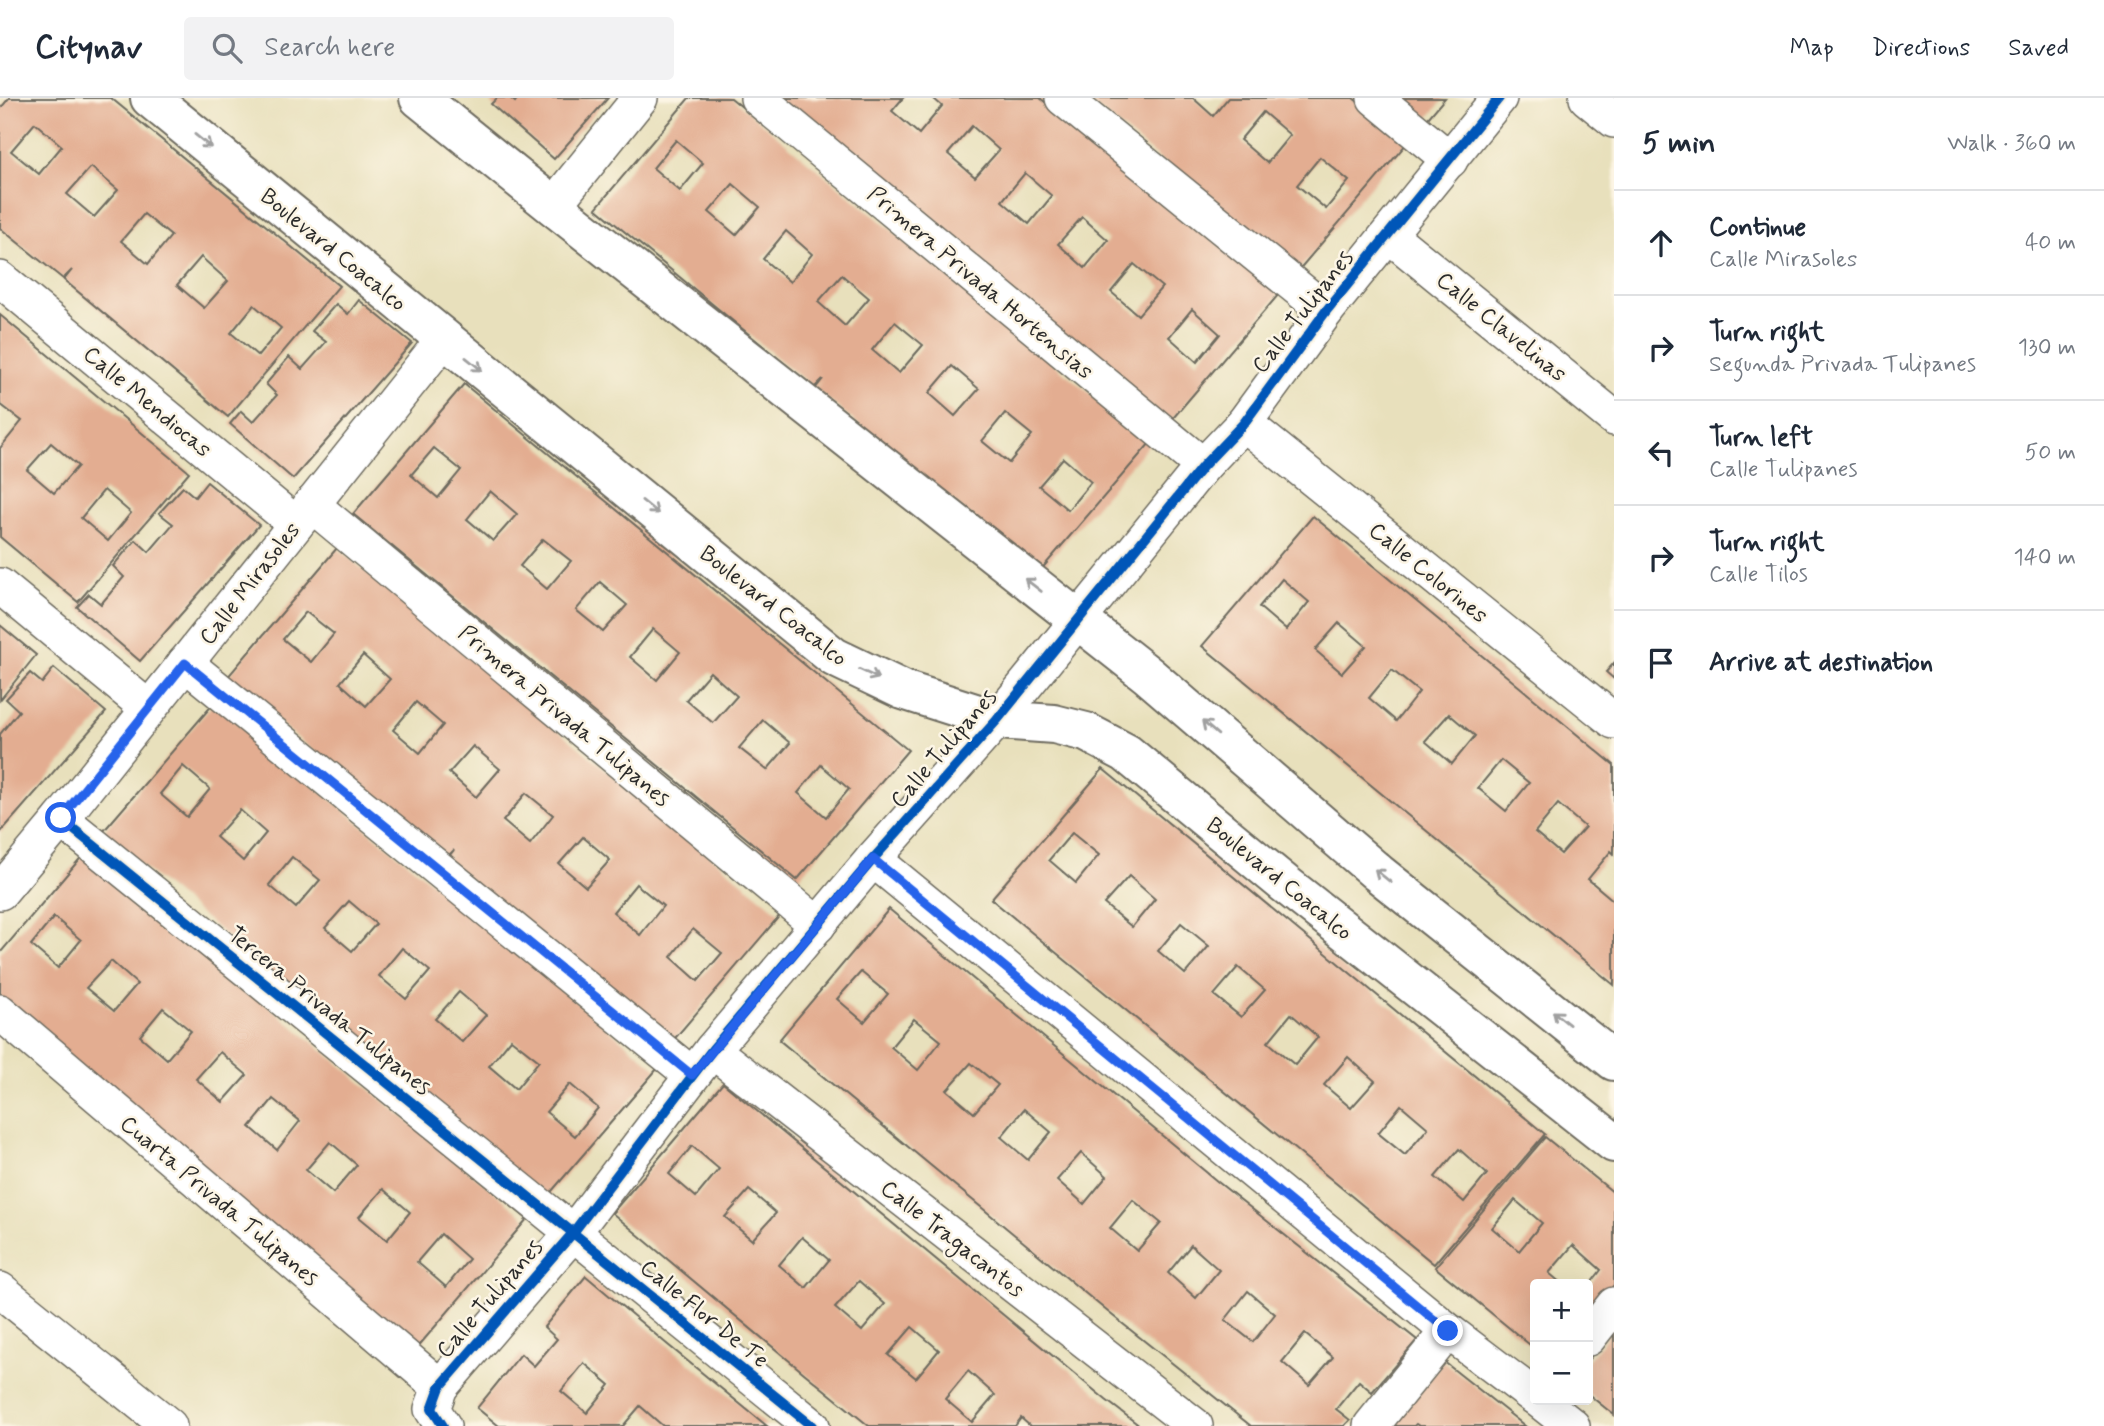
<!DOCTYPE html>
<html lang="en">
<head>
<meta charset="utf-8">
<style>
  :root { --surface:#fff; --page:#f2f2f3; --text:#1f2937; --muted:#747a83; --line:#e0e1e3 }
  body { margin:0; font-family:Mynerve,sans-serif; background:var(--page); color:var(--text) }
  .controls { position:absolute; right:21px; bottom:21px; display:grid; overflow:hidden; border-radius:7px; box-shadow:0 7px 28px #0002 }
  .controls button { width:63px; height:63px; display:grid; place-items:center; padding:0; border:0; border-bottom:2px solid var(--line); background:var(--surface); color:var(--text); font:35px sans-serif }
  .stop { position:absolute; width:21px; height:21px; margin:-16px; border:5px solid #2563eb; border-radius:50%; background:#fff }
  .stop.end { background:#2563eb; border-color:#fff; box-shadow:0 2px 7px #0008 }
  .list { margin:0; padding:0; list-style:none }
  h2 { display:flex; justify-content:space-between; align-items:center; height:91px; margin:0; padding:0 28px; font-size:30px }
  h2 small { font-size:23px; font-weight:400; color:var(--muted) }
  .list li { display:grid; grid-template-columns:46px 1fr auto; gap:21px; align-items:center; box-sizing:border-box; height:105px; padding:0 28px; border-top:2px solid var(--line) }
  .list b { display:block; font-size:26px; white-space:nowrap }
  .list p { margin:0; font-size:23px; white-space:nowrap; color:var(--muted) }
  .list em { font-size:23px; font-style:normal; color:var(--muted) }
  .icon { flex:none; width:38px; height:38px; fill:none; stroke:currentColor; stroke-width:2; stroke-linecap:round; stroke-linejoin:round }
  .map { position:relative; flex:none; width:1614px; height:1328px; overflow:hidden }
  header { display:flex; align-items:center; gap:42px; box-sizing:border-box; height:98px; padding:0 35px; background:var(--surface); border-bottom:2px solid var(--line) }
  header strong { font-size:33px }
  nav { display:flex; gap:38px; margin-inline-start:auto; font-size:24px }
  .search { width:490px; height:63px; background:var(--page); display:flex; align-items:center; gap:18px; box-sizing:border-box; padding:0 24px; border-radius:7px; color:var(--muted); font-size:26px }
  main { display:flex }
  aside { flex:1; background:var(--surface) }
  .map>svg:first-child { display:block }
  .building { fill:#e3ad91; fill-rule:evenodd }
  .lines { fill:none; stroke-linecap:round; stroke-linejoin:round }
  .street-casing { stroke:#6d6a5e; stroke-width:38 }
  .secondary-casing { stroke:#6d6a5e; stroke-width:42 }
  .street { stroke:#fff; stroke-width:35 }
  .secondary { stroke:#fff; stroke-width:38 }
  .cycleway-casing { stroke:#fcf5e5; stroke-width:15 }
  .cycleway { stroke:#0057b8; stroke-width:10 }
  .oneway { stroke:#a0a0a0 }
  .route { stroke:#2563eb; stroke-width:9 }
  .labels { text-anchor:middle; stroke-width:5; stroke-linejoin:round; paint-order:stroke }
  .street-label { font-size:23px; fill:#2b2b2b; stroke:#fcf5e5 }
</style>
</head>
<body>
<header>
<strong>Citynav</strong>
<div class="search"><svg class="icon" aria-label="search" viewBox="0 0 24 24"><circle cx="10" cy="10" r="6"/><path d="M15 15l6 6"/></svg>Search here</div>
<nav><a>Map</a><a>Directions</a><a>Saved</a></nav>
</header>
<main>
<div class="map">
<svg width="1614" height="1328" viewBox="0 0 1614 1328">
  <rect width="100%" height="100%" fill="#fcf5e5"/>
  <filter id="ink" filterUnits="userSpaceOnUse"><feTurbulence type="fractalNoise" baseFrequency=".0143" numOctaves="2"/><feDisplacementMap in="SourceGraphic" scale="14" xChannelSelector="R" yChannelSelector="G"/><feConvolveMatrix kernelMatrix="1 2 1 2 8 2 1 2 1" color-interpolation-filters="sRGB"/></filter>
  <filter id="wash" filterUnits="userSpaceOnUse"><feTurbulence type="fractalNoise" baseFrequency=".00686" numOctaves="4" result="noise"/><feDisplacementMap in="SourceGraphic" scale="28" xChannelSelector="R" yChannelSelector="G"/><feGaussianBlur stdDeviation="1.57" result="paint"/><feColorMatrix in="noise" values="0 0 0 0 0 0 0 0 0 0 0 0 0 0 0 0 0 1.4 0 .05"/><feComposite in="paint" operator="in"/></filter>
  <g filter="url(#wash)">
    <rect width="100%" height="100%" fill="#e8e0bc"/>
    <g id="blocks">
      <g class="building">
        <path d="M9 0H111L339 188 228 319 64 182 72 172 63 181 0 130V11ZM35 25 62 48 39 76 11 53ZM91 69 118 92 94 119 67 96ZM144 116 171 138 148 166 121 143ZM201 159 228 183 204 210 177 187ZM254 207 281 230 258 258 231 235Z"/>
        <polygon points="497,0 510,0 515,4 518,0 608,0 554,61 491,6"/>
        <path d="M689 0H731L1150 345 1039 474 815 291 823 281 814 290 596 110ZM676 42 703 65 680 93 653 70ZM733 86 760 109 736 137 709 114ZM786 133 812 156 790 184 763 161ZM842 177 869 200 845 228 818 204ZM895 224 923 247 899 275 872 252ZM952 268 979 291 955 318 929 295ZM1005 315 1032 337 1009 365 982 343ZM1063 360 1091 384 1068 412 1039 388Z"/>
        <path d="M772 0H903L892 13 919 36 942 8 933 0H1040L1279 196 1168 326ZM972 28 999 52 975 79 948 56ZM1025 75 1052 98 1029 126 1002 103ZM1082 119 1108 142 1085 170 1058 146ZM1134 166 1162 189 1138 217 1111 194ZM1192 211 1220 236 1197 264 1169 239Z"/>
        <path d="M1085 0H1193L1213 18 1228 0H1353L1408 44 1297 174ZM1263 14 1290 37 1267 65 1240 42ZM1320 59 1349 83 1326 111 1297 87Z"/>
        <polygon points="1392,0 1445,0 1423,26"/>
        <polygon points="359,202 412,245 293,381 230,326 241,313 253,324 277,297 266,286 277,273 289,259 302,271 326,244 312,233 336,206 348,216"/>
        <path d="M0 217 189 374 78 504 0 439V350L22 323 0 306ZM51 345 78 368 54 395 27 372ZM104 392 131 415 108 443 81 420Z"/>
        <path d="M464 286 908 652 797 782 353 416ZM434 350 461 372 438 400 411 377ZM490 393 517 416 493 443 467 421ZM543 441 571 463 547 491 520 468ZM600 484 627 507 603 534 576 512ZM653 531 680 554 657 582 630 559ZM710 574 737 598 713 625 686 602ZM763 622 790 645 767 672 739 650ZM821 667 849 691 826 719 798 695Z"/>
        <polygon points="207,384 259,427 140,563 77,509 89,496 101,506 124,479 113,468 124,455 136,442 149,454 173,426 159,415 183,389 195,399"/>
        <path d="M1313 418 1614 667V756L1611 753 1588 781 1614 803V887L1202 548ZM1282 481 1309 504 1286 532 1259 509ZM1339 525 1366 548 1342 575 1315 552ZM1392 572 1419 594 1396 623 1369 600ZM1449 616 1475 638 1452 666 1425 643ZM1501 662 1529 685 1506 713 1478 690ZM1558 706 1585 729 1561 756 1535 734Z"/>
        <path d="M337 450 781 816 670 946 446 762 454 752 445 761 226 581ZM306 514 334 536 311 564 283 541ZM363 557 390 581 366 608 340 585ZM416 604 443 627 420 655 393 632ZM473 648 500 671 476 699 449 675ZM526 695 553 717 530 746 503 723ZM583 739 610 762 586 789 559 766ZM636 786 663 808 640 837 613 814ZM693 831 722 855 698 883 671 859Z"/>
        <polygon points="0,527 36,557 0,602"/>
        <polygon points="1614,565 1614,581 1606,574"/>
        <polygon points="54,570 106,614 0,735 0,636 19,613 6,601 30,575 42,585"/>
        <path d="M214 605 657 971 545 1101 322 917 330 907 321 916 102 735ZM183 668 210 691 187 719 160 696ZM240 712 266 735 243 763 216 739ZM292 759 320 782 296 810 269 787ZM349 803 376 826 352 853 325 830ZM402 850 430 873 406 901 379 878ZM459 894 486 917 462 944 435 921ZM511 941 539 963 516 991 489 968ZM570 986 598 1010 575 1038 546 1014Z"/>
        <path d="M1103 671 1545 1036 1434 1166 991 801ZM1072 735 1099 757 1076 785 1049 762ZM1129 778 1155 801 1132 829 1104 806ZM1181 825 1209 848 1185 876 1158 853ZM1238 869 1265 892 1241 919 1214 897ZM1291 916 1318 939 1295 967 1268 944ZM1348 959 1375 983 1351 1010 1324 987ZM1401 1007 1428 1030 1405 1057 1378 1035ZM1459 1051 1487 1076 1464 1104 1435 1079Z"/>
        <path d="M84 756 527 1121 416 1251 0 908V855ZM54 819 81 842 58 870 31 847ZM111 863 137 886 114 913 86 890ZM163 910 191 933 167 961 140 938ZM220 954 247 977 223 1004 196 981ZM273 1001 300 1023 277 1052 250 1029ZM330 1044 357 1067 333 1095 306 1072ZM383 1091 410 1114 387 1142 359 1119ZM441 1136 469 1161 446 1189 417 1164Z"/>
        <path d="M889 811 1218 1084 1417 1242 1372 1294 1359 1283 1336 1311 1350 1322 1344 1328H1251L1108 1214 779 942ZM861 874 888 896 864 924 837 901ZM914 921 941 943 918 972 891 949ZM971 965 998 987 974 1015 947 992ZM1024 1011 1051 1034 1028 1062 1001 1039ZM1081 1055 1107 1078 1084 1106 1057 1082ZM1133 1102 1161 1125 1137 1153 1110 1130ZM1191 1147 1219 1172 1196 1200 1168 1175ZM1248 1193 1275 1216 1253 1244 1225 1222ZM1305 1236 1333 1259 1309 1287 1282 1264Z"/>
        <path d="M723 985 1106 1302 1140 1328H1030L1021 1320 1015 1328H869L804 1275 612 1115ZM692 1048 719 1071 696 1099 669 1076ZM749 1092 776 1115 752 1142 725 1119ZM802 1139 829 1162 806 1190 779 1167ZM859 1183 885 1206 862 1233 835 1210ZM912 1229 939 1252 916 1280 888 1257ZM968 1273 995 1297 972 1324 945 1301Z"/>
        <path d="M1545 1039 1614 1095V1187L1588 1217V1189L1601 1172 1573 1147 1549 1175 1562 1186H1535V1251L1435 1169ZM1515 1102 1542 1125 1519 1153 1492 1130Z"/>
        <path d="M586 1178 668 1247 767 1328H663L640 1308 623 1328H499L477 1310 521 1256 534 1268 557 1241 544 1229ZM584 1265 610 1287 587 1315 561 1293Z"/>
        <polygon points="1614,1230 1614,1317 1588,1296 1588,1262"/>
        <polygon points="1443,1263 1525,1328 1419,1328 1416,1326 1414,1328 1391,1328"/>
      </g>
    </g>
  </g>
  <g filter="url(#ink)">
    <use href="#blocks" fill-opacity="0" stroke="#6d6a5e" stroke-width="2"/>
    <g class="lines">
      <defs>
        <g id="street">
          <polyline points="758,0 1203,368"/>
          <polyline points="1063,0 1326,213"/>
          <polyline points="1375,0 1450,62"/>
          <polyline points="1587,0 1614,22"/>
          <polyline points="553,108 640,0"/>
          <polyline points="1389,137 1614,320"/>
          <polyline points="0,181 296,426"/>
          <polyline points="1244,325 1614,623"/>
          <polyline points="311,406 818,827"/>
          <polyline points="0,488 148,610"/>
          <polyline points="185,565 692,977"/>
          <polyline points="61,721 812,1328"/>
          <polyline points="873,761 1448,1233 1535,1299"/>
          <polyline points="0,794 61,721 444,241"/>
          <polyline points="0,914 440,1289"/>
          <polyline points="712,952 1195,1328"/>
          <polyline points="0,1192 169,1328"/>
          <polyline points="1588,1240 1614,1207"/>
          <polyline points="1539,1302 1572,1328"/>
          <polyline points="443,1328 432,1311 440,1289 572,1136 712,952 873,761 997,622 1203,368 1244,325 1326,213 1499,0"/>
          <polyline points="1371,1328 1448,1233"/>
        </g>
        <g id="secondary">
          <polyline points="150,0 834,559 903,592 997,622 1054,626 1086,634 1126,655 1285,786 1614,1045"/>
          <polyline points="419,0 553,108 1148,577 1378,775 1614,963"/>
        </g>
      </defs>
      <use href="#street" class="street-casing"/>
      <use href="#secondary" class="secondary-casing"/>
      <use href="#street" class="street"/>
      <use href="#secondary" class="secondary"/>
      <defs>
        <g id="cycleway">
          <polyline points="61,721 812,1328"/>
          <polyline points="443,1328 432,1311 440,1289 572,1136 712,952 873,761 997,622 1203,368 1244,325 1326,213 1499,0"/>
        </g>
      </defs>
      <use href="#cycleway" class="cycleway-casing"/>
      <use href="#cycleway" class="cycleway"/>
    </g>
    <defs><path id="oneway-shaft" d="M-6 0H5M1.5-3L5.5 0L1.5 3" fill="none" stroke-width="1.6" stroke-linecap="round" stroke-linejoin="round" transform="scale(1.75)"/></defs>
    <g class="oneway">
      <use href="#oneway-shaft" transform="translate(203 43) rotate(39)"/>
      <use href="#oneway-shaft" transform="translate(474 266) rotate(39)"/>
      <use href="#oneway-shaft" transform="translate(650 409) rotate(39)"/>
      <use href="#oneway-shaft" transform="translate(1033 487) rotate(-142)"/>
      <use href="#oneway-shaft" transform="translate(869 576) rotate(25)"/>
      <use href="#oneway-shaft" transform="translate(1210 630) rotate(-139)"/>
      <use href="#oneway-shaft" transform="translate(1383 778) rotate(-141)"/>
      <use href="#oneway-shaft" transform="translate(1561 920) rotate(-141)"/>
    </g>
  </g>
  <g class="lines" filter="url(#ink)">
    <polyline class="route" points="61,720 185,565 692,977 873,761 1448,1233"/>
  </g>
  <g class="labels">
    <g class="street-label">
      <text transform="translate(334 151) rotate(39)" y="8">Boulevard Coacalco</text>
      <text transform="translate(981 184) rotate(40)" y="8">Primera Privada Hortensias</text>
      <text transform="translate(1302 213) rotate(-52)" y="8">Calle Tulipanes</text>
      <text transform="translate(1502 228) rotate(39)" y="8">Calle Clavelinas</text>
      <text transform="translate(148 303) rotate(40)" y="8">Calle Mendiocas</text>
      <text transform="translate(1429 474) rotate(39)" y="8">Calle Colorines</text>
      <text transform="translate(249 485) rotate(-52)" y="8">Calle Mirasoles</text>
      <text transform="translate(774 507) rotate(38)" y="8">Boulevard Coacalco</text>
      <text transform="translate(565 617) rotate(40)" y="8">Primera Privada Tulipanes</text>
      <text transform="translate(943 650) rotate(-49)" y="8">Calle Tulipanes</text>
      <text transform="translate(1280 780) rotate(39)" y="8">Boulevard Coacalco</text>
      <text transform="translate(330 912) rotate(39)" y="8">Tercera Privada Tulipanes</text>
      <text transform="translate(220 1102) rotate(40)" y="8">Cuarta Privada Tulipanes</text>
      <text transform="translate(953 1140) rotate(38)" y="8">Calle Tragacantos</text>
      <text transform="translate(489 1200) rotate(-49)" y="8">Calle Tulipanes</text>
      <text transform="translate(705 1215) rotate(39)" y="8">Calle Flor De Te</text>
    </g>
  </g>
</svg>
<div class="controls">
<button>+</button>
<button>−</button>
</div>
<div class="stop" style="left:61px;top:720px"></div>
<div class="stop end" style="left:1448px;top:1233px"></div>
</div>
<aside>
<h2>5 min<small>Walk · 360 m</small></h2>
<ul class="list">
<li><svg class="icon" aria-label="ahead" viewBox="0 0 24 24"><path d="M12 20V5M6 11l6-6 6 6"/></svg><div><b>Continue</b><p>Calle Mirasoles</p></div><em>40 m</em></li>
<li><svg class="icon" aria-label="right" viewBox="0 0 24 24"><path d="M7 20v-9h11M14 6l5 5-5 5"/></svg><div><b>Turn right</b><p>Segunda Privada Tulipanes</p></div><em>130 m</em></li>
<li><svg class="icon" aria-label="left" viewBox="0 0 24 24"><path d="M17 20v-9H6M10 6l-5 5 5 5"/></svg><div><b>Turn left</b><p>Calle Tulipanes</p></div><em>50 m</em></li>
<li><svg class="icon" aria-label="right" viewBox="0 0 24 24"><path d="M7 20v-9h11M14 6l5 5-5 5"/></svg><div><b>Turn right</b><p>Calle Tilos</p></div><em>140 m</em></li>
<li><svg class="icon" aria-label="arrive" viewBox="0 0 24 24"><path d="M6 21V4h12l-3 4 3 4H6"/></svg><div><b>Arrive at destination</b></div></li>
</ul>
</aside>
</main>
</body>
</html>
